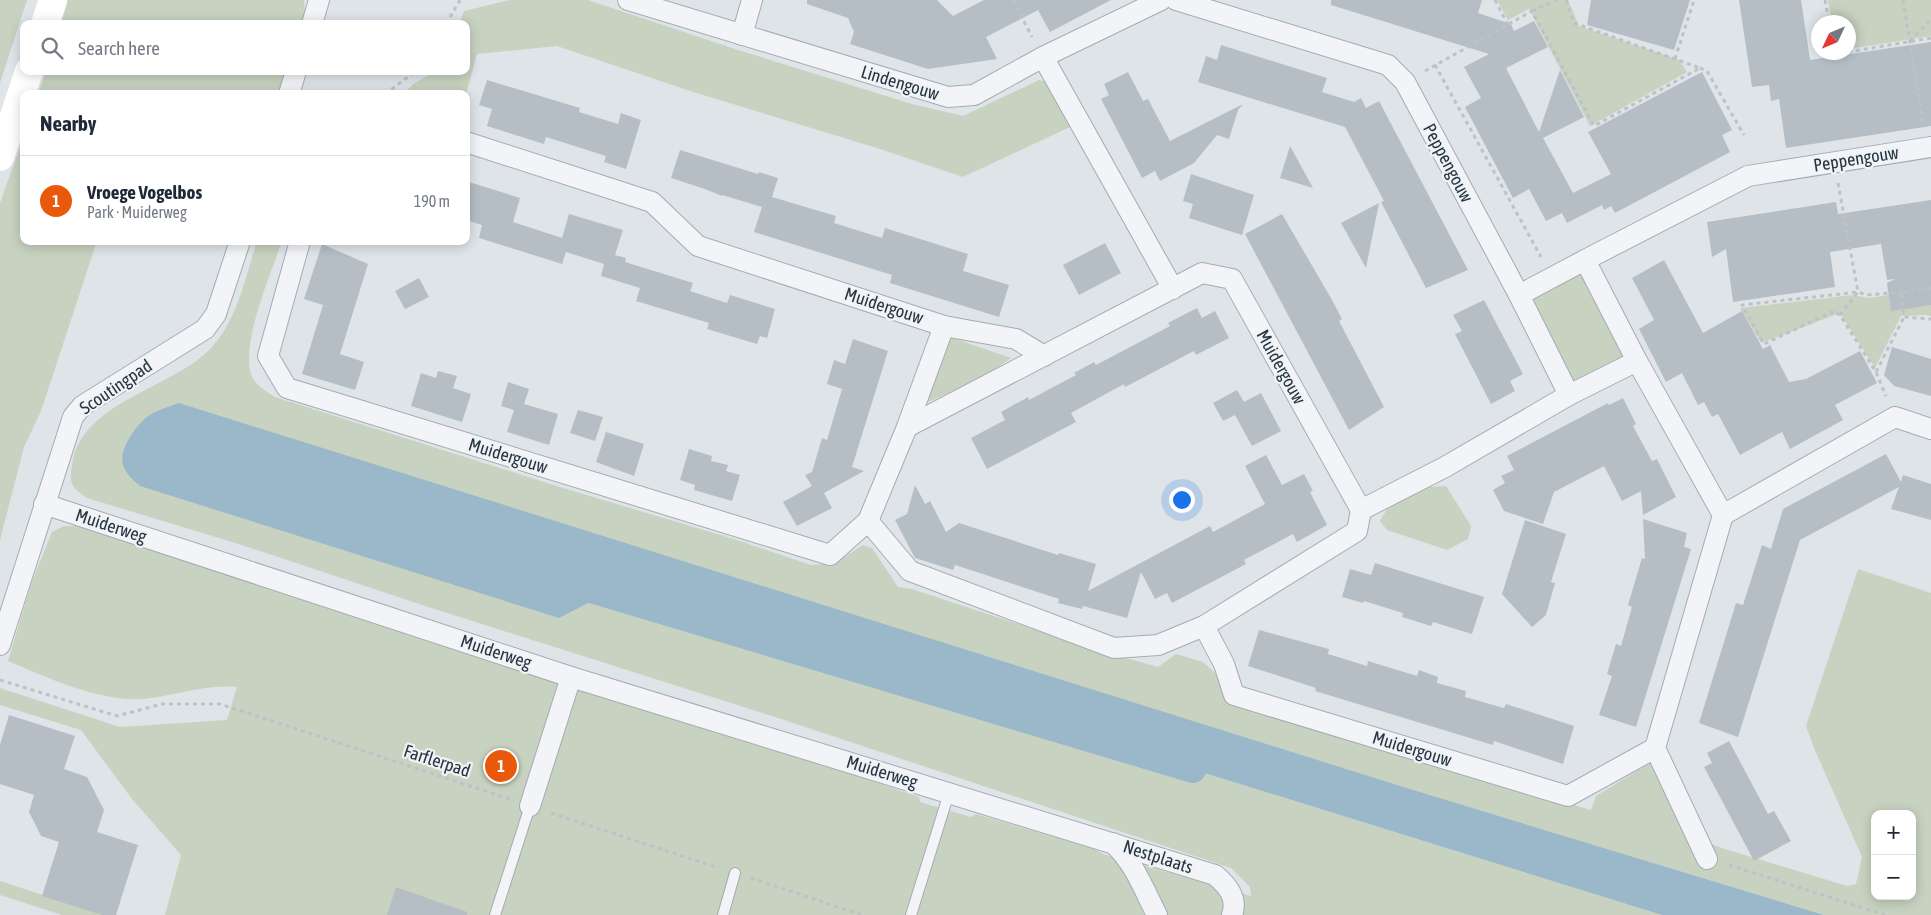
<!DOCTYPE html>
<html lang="en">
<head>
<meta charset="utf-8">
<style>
  :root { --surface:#fff; --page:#f6f6f7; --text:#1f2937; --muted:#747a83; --line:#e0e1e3; --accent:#ea580c }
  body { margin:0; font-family:"Asap Condensed",sans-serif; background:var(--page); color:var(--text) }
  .controls { position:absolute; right:15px; bottom:15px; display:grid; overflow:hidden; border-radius:10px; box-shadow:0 2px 12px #0003 }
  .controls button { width:45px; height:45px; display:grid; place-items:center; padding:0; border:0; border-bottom:1px solid var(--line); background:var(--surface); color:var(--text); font:25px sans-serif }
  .compass { position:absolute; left:1811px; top:15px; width:45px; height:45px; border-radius:50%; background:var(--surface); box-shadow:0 2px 12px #0003; rotate:226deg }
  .you { position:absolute; left:1181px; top:499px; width:18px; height:18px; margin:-12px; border:4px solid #fff; border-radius:50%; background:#1a73e8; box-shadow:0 0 0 8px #1a73e833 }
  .badge { display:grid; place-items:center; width:32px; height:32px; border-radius:50%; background:var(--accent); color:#fff; font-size:16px; font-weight:700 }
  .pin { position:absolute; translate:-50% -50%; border:2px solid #fff; box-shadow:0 1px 5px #0006 }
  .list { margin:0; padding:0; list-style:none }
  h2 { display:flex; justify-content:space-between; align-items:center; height:65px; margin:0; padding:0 20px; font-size:21px }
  h2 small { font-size:16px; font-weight:400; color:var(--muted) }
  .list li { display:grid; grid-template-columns:32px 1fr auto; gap:15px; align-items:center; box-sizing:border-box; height:90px; padding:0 20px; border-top:1px solid var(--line) }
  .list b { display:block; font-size:19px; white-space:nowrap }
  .list p { margin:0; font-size:16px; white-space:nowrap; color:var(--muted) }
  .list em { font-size:16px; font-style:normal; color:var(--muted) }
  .icon { flex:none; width:28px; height:28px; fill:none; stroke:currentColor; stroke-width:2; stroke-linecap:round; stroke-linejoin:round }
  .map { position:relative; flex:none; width:1931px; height:915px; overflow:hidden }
  .search { position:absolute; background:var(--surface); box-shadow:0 2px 12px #0003; left:20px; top:20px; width:450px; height:55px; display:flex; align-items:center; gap:12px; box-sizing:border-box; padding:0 18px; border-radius:10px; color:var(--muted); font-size:19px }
  .panel { position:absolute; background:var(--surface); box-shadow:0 2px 12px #0003; left:20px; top:90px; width:450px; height:155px; border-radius:10px }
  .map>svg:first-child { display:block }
  .green { fill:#c8d2c0; fill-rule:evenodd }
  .water { fill:#9ab8c9 }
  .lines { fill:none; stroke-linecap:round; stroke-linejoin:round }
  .canal { stroke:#9ab8c9; stroke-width:26 }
  .building { fill:#b6bec5 }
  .lane-casing { stroke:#a4acb2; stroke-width:12 }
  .street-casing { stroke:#a4acb2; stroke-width:22 }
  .path { stroke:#bdc2c7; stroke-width:3; stroke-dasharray:4 4; stroke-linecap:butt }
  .lane { stroke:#f2f4f7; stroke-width:10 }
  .street { stroke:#f2f4f7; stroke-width:20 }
  .secondary { stroke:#fff; stroke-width:28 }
  .labels { text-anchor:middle; stroke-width:4.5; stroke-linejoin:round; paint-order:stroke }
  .street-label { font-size:18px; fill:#283440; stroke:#eef3f6 }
</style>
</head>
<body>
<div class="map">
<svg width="1931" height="915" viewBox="0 0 1931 915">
  <rect width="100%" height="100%" fill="#dfe4e8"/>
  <g class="green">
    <polygon points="0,0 27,0 0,83"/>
    <polygon points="68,0 304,0 305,13 302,24 61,24"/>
    <polygon points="510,0 588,0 738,50 912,104 963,116 1039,80 1047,82 1070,127 963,177 877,148 690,91 557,46 477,54 466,94 404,94 413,84 436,71 466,71 466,24 459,24 464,11"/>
    <polygon points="1497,0 1568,0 1579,26 1679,60 1687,72 1590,126 1529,9 1508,20"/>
    <polygon points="1828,0 1931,0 1931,36 1849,49 1848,22 1832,22"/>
    <polygon points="46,71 286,71 279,94 38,94"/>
    <polygon points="24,136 24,241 97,241 41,411 24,447 0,540 0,203"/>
    <path d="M257 241H282C272 271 236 353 254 380 259 387 267 392 275 397L563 488 734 539 811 565 835 563 863 545 872 548 898 587 912 589 1094 649 1158 667 1176 654 1203 662 1214 672 1229 695 1481 777 1591 810 1596 796 1651 762 1658 770 1685 835 1725 849 1847 886 1856 884 1862 857 1814 748 1806 726 1858 569 1931 593V915H1824L1407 788 612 540 559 618 608 593 692 614 1662 915H165L181 855 132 799 81 730 0 705V688L120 727 227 720 237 687C205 684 174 696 143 699 100 702 48 678 8 661L31 584 52 532 64 526H80L794 754 919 797 920 802 971 817 976 814 1094 849 1103 854 1251 896 1250 887 1231 868 781 719 419 604 242 545 87 498C71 487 69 484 72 465 81 401 173 389 211 348 238 319 245 278 257 241ZM1875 814H1912V896H1875Z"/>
    <polygon points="1580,272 1624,356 1573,382 1530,299"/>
    <polygon points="1931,289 1931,316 1926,315 1901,316 1875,368 1840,313 1761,343 1740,308 1853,295 1868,298"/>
    <polygon points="950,337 1011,358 985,376 926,403"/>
    <polygon points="1446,486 1471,526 1468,539 1447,550 1387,530 1380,521 1387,509 1427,487"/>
    <polygon points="0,881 104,915 62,915 0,895"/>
  </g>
  <path class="water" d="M179 403 1407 788 1824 915H1662L692 614 608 593 559 618 140 486C133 480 126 474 123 465 118 449 139 420 153 413 161 409 170 406 179 403Z"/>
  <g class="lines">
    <polyline class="canal" points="571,584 1193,770"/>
  </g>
  <g class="building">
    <polygon points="807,0 937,0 953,16 984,0 1111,0 1050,32 1038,10 986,37 997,59 928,69 850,44 854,32 848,18 807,4"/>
    <polygon points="1331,0 1482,0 1478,13 1511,24 1514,31 1534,21 1548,47 1506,68 1539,132 1560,70 1584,117 1543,138 1573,193 1611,174 1588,132 1702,72 1732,130 1722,135 1730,152 1615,213 1611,206 1604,210 1602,205 1567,223 1562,213 1546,221 1529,189 1513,198 1465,107 1481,98 1464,67 1489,54 1331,5"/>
    <polygon points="1591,0 1690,0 1674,50 1587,25"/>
    <polygon points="1739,0 1801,0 1810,60 1931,42 1931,126 1786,148 1779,99 1771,101 1769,85 1752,87"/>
    <polygon points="1221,45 1327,78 1322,92 1354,102 1361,98 1366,108 1379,101 1468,270 1426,288 1381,202 1384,201 1345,127 1198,82 1206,56 1217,60"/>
    <polygon points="1128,72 1143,101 1148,99 1170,141 1243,104 1238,110 1229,139 1217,135 1194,163 1160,181 1155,171 1142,178 1101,99 1109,95 1104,84"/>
    <polygon points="487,80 580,108 579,112 618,124 621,113 641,120 626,169 604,162 606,156 546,137 544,144 487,126 492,109 479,105"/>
    <polygon points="1290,146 1313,188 1280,178"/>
    <polygon points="680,150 758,174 759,172 778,178 772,197 836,216 834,223 882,238 885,228 968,254 963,271 1009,285 999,317 890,283 892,275 754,232 762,207 722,195 722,196 705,189 671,178"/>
    <polygon points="1191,174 1254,195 1242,235 1189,218 1193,204 1183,201"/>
    <polygon points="466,181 520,198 513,222 562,238 569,214 623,230 615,255 626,258 625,262 693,283 690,291 727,303 730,295 775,309 767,338 760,336 757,344 707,329 709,323 636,301 640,288 601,276 604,264 566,252 562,264 479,238 482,225 466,220"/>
    <polygon points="1931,200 1931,305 1891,311 1887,283 1895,279 1887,280 1881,244 1830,252 1835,287 1733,302 1726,249 1712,257 1707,222 1836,202 1838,214"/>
    <polygon points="1379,203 1366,268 1341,223"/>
    <polygon points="1282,214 1332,300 1342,319 1339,321 1384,407 1349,430 1245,234"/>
    <polygon points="1105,243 1121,273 1079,295 1063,265"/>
    <polygon points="322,244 368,264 340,354 364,362 355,390 302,374 323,305 304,299"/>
    <polygon points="1664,260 1703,333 1742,311 1763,349 1770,345 1789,382 1806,379 1860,351 1877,383 1835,405 1843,420 1790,449 1782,432 1740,455 1718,414 1712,417 1704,402 1698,405 1682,373 1666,382 1639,329 1654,320 1632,278"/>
    <polygon points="419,278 429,297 405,309 395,291"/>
    <polygon points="1484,300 1523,374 1510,381 1515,391 1491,404 1455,334 1462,331 1453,315"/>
    <polygon points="1197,308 1202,318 1215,311 1229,338 1196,355 1194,351 1125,387 1124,384 1071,413 1076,422 987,469 971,438 1005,420 1001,412 1028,397 1029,400 1076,375 1074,373 1094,362 1096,365 1170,326 1168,323"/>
    <polygon points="853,339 888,351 852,467 864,471 824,493 832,508 797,526 783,502 812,486 805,475 812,472 822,438 827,440 842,389 827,384 834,360 845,364"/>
    <polygon points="1892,347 1931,359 1931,396 1894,386 1884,375"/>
    <polygon points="438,371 457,376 453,388 471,394 462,422 411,406 421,373 436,378"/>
    <polygon points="508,382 529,389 524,404 558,414 549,445 507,432 514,410 501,406"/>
    <polygon points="1237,390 1244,402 1261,393 1281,431 1252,446 1235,415 1223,421 1213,403"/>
    <polygon points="1623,398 1636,424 1633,426 1652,461 1657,459 1676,497 1643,515 1641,491 1622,501 1604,466 1554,492 1543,524 1504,511 1493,490 1505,483 1501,476 1514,470 1507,456 1608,403 1609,405"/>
    <polygon points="578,410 603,417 595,441 570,433"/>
    <polygon points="606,432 644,444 634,476 596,462"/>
    <polygon points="689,449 712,456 711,461 728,465 726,471 740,475 732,501 694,490 695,485 680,480"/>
    <polygon points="1886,454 1901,482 1903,475 1931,484 1931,520 1891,509 1899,487 1800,540 1738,737 1699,723 1736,603 1743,605 1762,545 1771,549 1783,509"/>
    <polygon points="1266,455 1282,485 1304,474 1313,491 1310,492 1327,525 1297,542 1293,534 1244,560 1246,564 1172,603 1167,593 1155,599 1141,572 1127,618 1083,606 1082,609 1058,603 1059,599 955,565 953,570 915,558 895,520 907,514 915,485 925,504 930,501 946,532 959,523 1058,555 1059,553 1096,564 1088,591 1210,526 1213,532 1265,504 1245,466"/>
    <polygon points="1643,519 1687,533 1684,547 1691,549 1636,727 1599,715 1612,676 1607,674 1616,644 1621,646 1632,607 1628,605 1642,558 1645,559"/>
    <polygon points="1525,520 1566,534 1551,582 1555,583 1546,615 1532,627 1502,594"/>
    <polygon points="1375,563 1484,597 1472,634 1433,622 1431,626 1402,617 1403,613 1364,601 1363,603 1342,597 1350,569 1371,575"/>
    <polygon points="1259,630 1329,649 1328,654 1367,666 1368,661 1417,676 1419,670 1438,677 1437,683 1466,691 1465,697 1504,708 1506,704 1574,726 1563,764 1494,741 1493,745 1315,691 1316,688 1248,666"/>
    <polygon points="9,715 75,736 64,769 87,777 104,810 97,832 138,845 116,915 102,915 42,896 59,842 41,836 29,812 34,795 0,784 0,745"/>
    <polygon points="1729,741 1768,814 1774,811 1791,841 1754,861 1704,767 1712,763 1707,753"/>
    <polygon points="396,887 467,912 467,915 387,915"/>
  </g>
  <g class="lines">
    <defs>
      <g id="lane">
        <polyline points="495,915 530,806"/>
        <polyline points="723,915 735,873"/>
        <polyline points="911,915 949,793"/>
      </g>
      <g id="street">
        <polyline points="628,0 948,97 974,95 1043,57 1161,0"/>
        <polyline points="1176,0 1388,65 1405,82 1519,295 1569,395 1637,361"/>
        <polyline points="312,24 319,0"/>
        <polyline points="742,35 752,0"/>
        <polyline points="1043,57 1173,289"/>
        <polyline points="289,94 296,71"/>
        <polyline points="466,142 652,202 698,246 944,326 1016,339 1044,356"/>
        <polyline points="1931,147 1748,176 1585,260 1637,361 1723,515 1895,417 1931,429"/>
        <polyline points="300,241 268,356 287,388 830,555 868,521 907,427 944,326"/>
        <polyline points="1519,295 1585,260"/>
        <polyline points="907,427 1202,273 1232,279 1361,510"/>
        <path d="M44 504 571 677 1215 875C1228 886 1238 898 1232 915"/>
        <polyline points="868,521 910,571 1114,648 1158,645 1204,626 1357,531 1361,510 1445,467 1569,395"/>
        <polyline points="1204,626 1224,664 1234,695 1568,796 1655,748"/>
        <polyline points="0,645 73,417 82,406 205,329 216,314 240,241"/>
        <polyline points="530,806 571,677"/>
        <path d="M1113 843C1134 862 1144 890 1157 915"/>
        <polyline points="1707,859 1655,748 1723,515"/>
      </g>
    </defs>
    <use href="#lane" class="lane-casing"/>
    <use href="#street" class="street-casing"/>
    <g class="path">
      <polyline points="1013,0 1032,37"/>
      <polyline points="1495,0 1508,25"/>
      <polyline points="1825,0 1829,22"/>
      <polyline points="1903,0 1924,127"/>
      <polyline points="1532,11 1557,0"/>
      <polyline points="446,24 460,0"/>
      <polyline points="1910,41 1931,19"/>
      <polyline points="1833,52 1834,54 1843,52"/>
      <polyline points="1848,52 1931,38"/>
      <polyline points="1675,59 1694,0"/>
      <polyline points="1435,65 1541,257"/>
      <polyline points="1700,68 1707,71 1744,135"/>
      <polyline points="1425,71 1532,11 1594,126 1700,68 1574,23 1566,0"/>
      <polyline points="385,94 416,71"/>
      <polyline points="1838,183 1858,292 1840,315 1876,372 1886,396"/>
      <polyline points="1931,288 1901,292 1904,317 1931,319"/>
      <polyline points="1840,315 1834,311 1764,344 1742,305 1858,292 1867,295 1901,292"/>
      <polyline points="1876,372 1904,317"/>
      <polyline points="0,680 117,716 162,704 220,704 510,799"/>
      <polyline points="551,813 719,868"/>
      <polyline points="1729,865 1885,915"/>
      <polyline points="751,878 862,915"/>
    </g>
    <use href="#lane" class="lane"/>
    <use href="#street" class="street"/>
    <g class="secondary">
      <polyline points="45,24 53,0"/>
      <polyline points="0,157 29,71"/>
    </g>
  </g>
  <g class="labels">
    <g class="street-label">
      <text transform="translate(900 83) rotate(17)" y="6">Lindengouw</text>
      <text transform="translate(1856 159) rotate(-9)" y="6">Peppengouw</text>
      <text transform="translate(1448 163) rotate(62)" y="6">Peppengouw</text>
      <text transform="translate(884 306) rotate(18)" y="6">Muidergouw</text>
      <text transform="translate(1281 367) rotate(61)" y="6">Muidergouw</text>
      <text transform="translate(116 387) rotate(-34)" y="6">Scoutingpad</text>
      <text transform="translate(508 456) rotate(17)" y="6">Muidergouw</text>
      <text transform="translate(111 526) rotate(18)" y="6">Muiderweg</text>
      <text transform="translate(496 652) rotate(18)" y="6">Muiderweg</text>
      <text transform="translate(1412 749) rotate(17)" y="6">Muidergouw</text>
      <text transform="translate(437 761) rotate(18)" y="6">Farflerpad</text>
      <text transform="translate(882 772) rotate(17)" y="6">Muiderweg</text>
      <text transform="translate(1158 857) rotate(18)" y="6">Nestplaats</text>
    </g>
  </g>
</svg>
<div class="controls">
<button>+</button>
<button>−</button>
</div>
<svg class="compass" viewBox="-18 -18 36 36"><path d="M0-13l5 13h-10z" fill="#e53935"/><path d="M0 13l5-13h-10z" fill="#747a83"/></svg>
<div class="you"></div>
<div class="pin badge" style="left:501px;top:766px">1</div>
<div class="search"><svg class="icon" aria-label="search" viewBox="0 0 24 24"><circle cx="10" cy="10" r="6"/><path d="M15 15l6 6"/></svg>Search here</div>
<section class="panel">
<h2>Nearby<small></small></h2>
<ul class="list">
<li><span class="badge">1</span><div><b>Vroege Vogelbos</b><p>Park · Muiderweg</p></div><em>190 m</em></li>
</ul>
</section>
</div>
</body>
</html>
